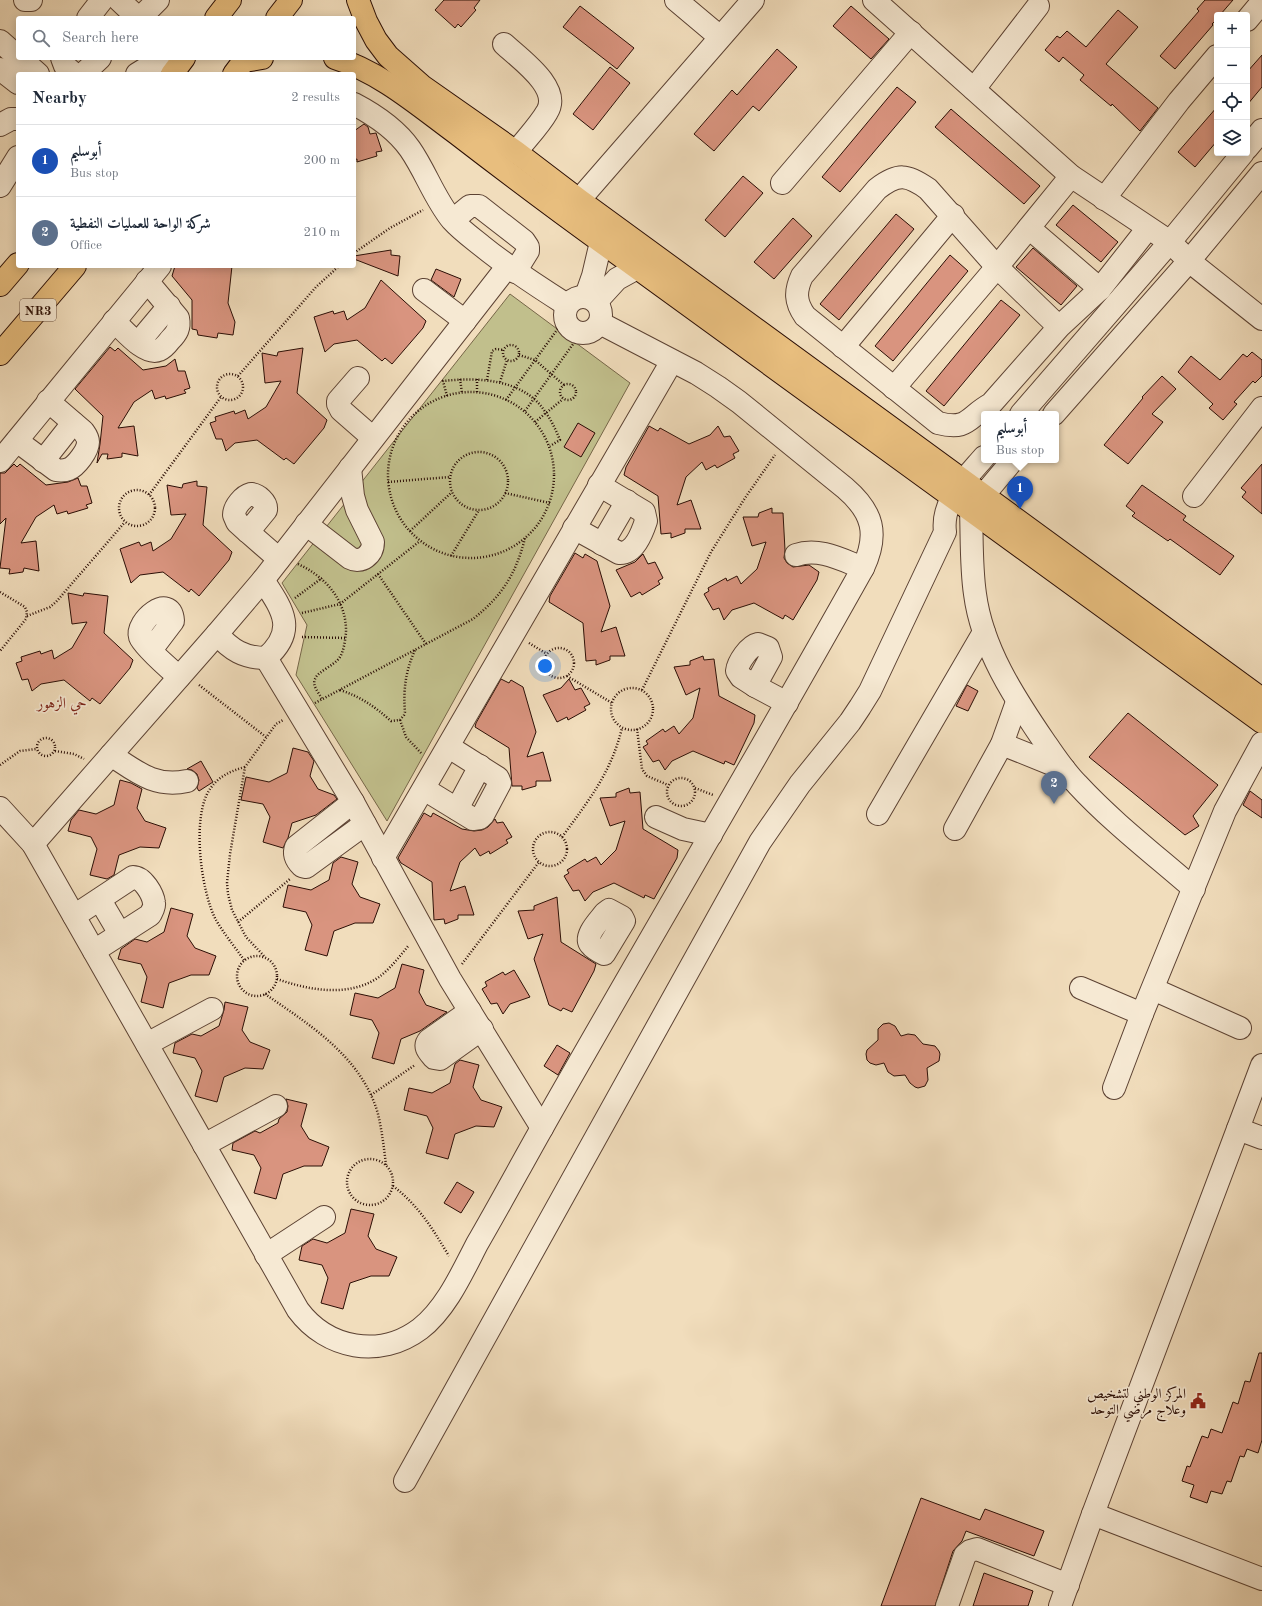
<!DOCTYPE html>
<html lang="en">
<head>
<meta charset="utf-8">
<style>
  :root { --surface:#fff; --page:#f2f2f3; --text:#1f2937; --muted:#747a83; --line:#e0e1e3; --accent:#2563eb }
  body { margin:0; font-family:"Old Standard TT",Amiri,serif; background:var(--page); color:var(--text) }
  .controls { position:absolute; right:12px; top:12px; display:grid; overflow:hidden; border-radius:4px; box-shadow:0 2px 10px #0003 }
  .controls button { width:36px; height:36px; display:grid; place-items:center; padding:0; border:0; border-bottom:1px solid var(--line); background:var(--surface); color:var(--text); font:20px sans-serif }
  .you { position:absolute; left:545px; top:666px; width:14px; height:14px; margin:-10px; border:3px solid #fff; border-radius:50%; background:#1a73e8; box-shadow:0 0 0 6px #1a73e833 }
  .badge { display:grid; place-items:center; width:26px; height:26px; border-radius:50%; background:var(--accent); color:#fff; font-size:13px; font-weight:700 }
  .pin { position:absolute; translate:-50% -33px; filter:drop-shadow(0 1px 2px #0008) }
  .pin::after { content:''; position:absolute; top:21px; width:14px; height:12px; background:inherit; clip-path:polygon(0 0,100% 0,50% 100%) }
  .popup { position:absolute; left:981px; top:411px; width:78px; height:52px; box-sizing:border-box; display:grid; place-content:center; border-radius:4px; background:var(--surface); filter:drop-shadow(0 1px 3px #0005); font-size:13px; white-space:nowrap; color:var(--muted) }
  .popup b { font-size:15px; color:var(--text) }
  .popup::after { content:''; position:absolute; left:50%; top:100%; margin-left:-8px; border:8px solid transparent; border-top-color:var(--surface) }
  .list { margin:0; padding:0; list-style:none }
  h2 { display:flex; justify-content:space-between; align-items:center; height:52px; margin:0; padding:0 16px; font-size:17px }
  h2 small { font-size:13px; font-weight:400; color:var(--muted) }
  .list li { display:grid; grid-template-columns:26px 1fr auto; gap:12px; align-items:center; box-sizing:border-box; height:72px; padding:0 16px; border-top:1px solid var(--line) }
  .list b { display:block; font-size:15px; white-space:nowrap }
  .list p { margin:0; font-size:13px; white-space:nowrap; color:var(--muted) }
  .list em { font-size:13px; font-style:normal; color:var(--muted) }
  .icon { flex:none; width:22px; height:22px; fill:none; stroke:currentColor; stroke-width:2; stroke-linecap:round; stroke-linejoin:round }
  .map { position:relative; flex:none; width:1262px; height:1606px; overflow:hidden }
  .search { position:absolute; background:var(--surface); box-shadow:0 2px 10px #0003; left:16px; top:16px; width:340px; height:44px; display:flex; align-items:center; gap:10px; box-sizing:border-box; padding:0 14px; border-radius:4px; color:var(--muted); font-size:15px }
  .panel { position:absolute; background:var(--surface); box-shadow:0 2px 10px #0003; left:16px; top:72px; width:340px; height:196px; border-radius:4px }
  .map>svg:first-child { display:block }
  .green { fill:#c1bf8c; stroke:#766648 }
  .building { fill:#d9947f; stroke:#2b0e05 }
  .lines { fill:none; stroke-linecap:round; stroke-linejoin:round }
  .minor-casing { stroke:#5c4233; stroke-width:24 }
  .major-casing { stroke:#2b0e05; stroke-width:24 }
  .highway-casing { stroke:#2b0e05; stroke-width:24 }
  .path { stroke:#2b0e05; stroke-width:2.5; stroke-dasharray:1 2; stroke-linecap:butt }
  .minor { stroke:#f6e9d3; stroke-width:22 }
  .major { stroke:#e8be7e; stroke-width:22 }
  .highway { stroke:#e8be7e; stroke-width:22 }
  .labels { text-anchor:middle; stroke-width:3.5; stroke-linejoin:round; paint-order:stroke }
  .shield { fill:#f6e9d3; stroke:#685043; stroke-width:1 }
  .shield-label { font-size:13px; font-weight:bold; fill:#2b0e05 }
  .poi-label { font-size:14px; fill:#2b0e05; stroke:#f6e9d3; text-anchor:end }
  .neighbourhood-label { font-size:15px; fill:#7a1f14; stroke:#f6e9d3 }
</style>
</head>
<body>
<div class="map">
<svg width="1262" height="1606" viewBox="0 0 1262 1606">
  <rect width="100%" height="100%" fill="#f1ddbc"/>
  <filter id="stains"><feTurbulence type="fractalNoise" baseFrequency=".005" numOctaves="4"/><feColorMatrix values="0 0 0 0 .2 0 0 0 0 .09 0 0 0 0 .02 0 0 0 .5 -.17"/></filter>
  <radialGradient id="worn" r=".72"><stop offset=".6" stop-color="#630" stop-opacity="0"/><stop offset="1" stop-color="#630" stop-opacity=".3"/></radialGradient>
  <polygon class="green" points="510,294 630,383 387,821 296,675 307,625 282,583"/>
  <g class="building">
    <polygon points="444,0 480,0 474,8 476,10 461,27 458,24 455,28 435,10"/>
    <polygon points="1205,0 1233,0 1220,15 1217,15 1217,19 1212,24 1213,25 1175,69 1160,56 1199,11 1197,9"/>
    <polygon points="580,6 634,48 617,69 563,27"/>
    <polygon points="851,6 889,39 871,59 833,26"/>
    <polygon points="1118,10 1138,27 1106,64 1158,108 1140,131 1112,104 1111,106 1080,80 1084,75 1063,57 1059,62 1045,50 1057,36 1060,38 1067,31 1086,47"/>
    <polygon points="777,49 797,67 759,111 753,106 714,151 694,134 732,90 737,95"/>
    <polygon points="1262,55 1262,87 1247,105 1247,72"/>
    <polygon points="610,67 630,83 593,130 573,114"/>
    <polygon points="897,87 916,102 840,192 822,177"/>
    <polygon points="1217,107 1217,141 1195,167 1178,152"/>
    <polygon points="951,109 1040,186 1024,204 935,127"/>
    <polygon points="364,124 368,127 370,134 376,133 382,151 376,152 377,156 357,162 357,159 354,160 354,131"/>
    <polygon points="743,176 763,193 725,237 705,220"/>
    <polygon points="1073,205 1118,242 1101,262 1056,225"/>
    <polygon points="896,214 914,229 839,320 820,304"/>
    <polygon points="793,218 812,236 774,279 754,262"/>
    <polygon points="1033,248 1077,286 1061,305 1016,267"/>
    <polygon points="391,250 391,255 400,256 398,276 354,259 354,256"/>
    <polygon points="950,255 968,271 893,361 875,346"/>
    <polygon points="175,266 232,266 228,303 235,322 233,335 218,333 217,338 198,335 197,330 192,329 192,300 172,276"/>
    <polygon points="436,269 461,279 454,297 431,280"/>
    <polygon points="381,280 426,321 423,328 392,364 385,358 382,361 357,340 334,344 325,352 314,317 333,311 334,314 344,311 347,320 365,308"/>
    <polygon points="1001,300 1020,315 944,406 926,391"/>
    <polygon points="110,347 115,351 118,348 143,370 166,366 175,359 178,371 185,371 190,388 184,390 186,393 166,399 165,396 155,399 152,390 134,402 118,428 134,426 138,456 122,453 122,457 107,459 108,454 102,454 97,463 100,444 103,416 75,389"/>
    <polygon points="303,348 297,393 327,420 324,428 294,464 286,458 284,460 257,440 235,443 226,451 222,439 216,439 210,423 216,421 215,417 234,411 235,414 245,410 248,419 266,407 281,381 265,383 262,353 277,356 278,352"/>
    <polygon points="1252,352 1262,360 1262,376 1255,383 1253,381 1234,402 1237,404 1223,420 1209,408 1213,404 1178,372 1191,356 1220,380 1243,354 1247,357"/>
    <polygon points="1162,376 1176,389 1152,414 1163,422 1128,464 1104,445 1143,398 1142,397"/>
    <polygon points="578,423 595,433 581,457 564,447"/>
    <polygon points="649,426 658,431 660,428 689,444 710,435 718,426 724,437 730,436 739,451 733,454 735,458 717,468 715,465 706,470 702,462 686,477 677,505 691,500 701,529 685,529 685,533 671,538 671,533 661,534 658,496 624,475 626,467"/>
    <polygon points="14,464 17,467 20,464 46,485 68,482 78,478 81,486 87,486 92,503 86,505 88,508 68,514 67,511 57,514 54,505 36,517 21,543 36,541 39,571 24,568 23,572 9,574 10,569 0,568 6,518 0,524 0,473 5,473"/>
    <polygon points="1262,464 1262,514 1242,497 1246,492 1241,488"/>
    <polygon points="197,481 197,486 207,487 203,525 232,552 229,560 199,596 191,589 189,592 163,572 140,575 131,583 120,549 139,542 141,546 151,542 153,551 171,539 186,514 171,515 167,485 182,488 183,484"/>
    <polygon points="1142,485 1186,516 1183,520 1234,556 1220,575 1170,539 1168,541 1132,516 1135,513 1126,506"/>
    <polygon points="772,508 772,513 783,513 785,550 784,558 787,563 793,567 809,565 819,572 817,580 793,620 785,615 783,619 754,603 732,610 724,620 719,608 713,610 704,594 709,591 708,588 726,578 727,581 737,576 741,584 757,569 766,542 752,546 743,517 758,517 759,513"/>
    <polygon points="575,553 583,558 585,554 597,561 610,606 601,632 616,627 625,656 610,656 610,660 596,665 596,660 586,661 583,623 549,602 550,596"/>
    <polygon points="643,554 648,564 655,562 663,578 658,581 660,584 642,595 640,592 631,597 616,570 635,562"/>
    <polygon points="68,593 83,596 84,593 108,596 104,633 133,660 130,668 100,704 92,698 90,701 64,680 41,684 32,691 28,679 22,680 16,663 22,661 21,657 40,651 41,654 52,650 54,659 72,648 87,622 72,624"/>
    <polygon points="703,656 704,660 714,659 719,696 755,715 754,723 734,765 725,761 724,764 693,751 672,761 665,770 659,760 653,762 643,747 648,744 646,741 663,729 665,732 674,726 679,734 693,718 700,688 686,695 674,667 690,665 690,661"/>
    <polygon points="501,679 509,683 511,680 523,687 536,732 527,757 543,752 551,781 536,781 536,786 522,790 522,786 512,786 509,748 475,727 476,723"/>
    <polygon points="569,679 575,690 581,688 590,704 584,707 586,710 568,720 567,717 557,722 543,695 561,688"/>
    <polygon points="967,685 978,691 968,711 956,706"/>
    <polygon points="1128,713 1218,785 1193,816 1199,826 1185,835 1089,757"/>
    <polygon points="293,748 308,752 314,761 310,776 318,789 334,795 337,799 316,815 292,823 288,838 283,848 263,842 270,817 263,804 241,800 246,777 269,782 287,773"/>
    <polygon points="201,761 213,782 199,791 197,788 199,780 197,774 192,770 187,769"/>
    <polygon points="120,780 131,783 142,789 137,808 145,821 166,828 159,848 140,847 119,855 114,875 107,879 90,875 97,849 91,837 68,831 71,820 79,810 96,814 114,805"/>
    <polygon points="629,788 630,793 640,792 643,829 678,850 677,858 654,899 645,895 644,898 614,883 593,892 585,901 579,890 573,891 564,876 569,873 567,870 585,859 587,862 596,857 601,865 616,850 625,821 610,826 600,798 616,797 616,793"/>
    <polygon points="1250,791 1262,800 1262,818 1243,805"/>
    <polygon points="424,813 431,817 433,813 462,829 474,831 482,830 488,827 495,819 497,823 503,822 512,837 506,840 508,843 490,854 489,851 480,856 475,848 460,862 450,891 465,886 474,915 458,915 458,919 445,924 444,919 434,920 432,882 401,863 398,858"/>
    <polygon points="341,857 358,862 352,884 360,897 380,904 373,923 355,923 334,931 327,956 305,950 312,925 306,912 283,907 288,885 311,890 329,880 333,863"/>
    <polygon points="557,897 561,942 596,964 594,971 572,1012 563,1008 561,1011 549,1005 534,959 543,934 528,939 518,911 534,910 534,906"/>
    <polygon points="171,908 193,914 187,936 195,948 216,956 209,975 191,975 169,983 163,1008 141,1002 147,977 141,964 118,959 121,949 135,939 147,942 164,932"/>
    <polygon points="402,964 424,970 419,992 426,1005 447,1012 420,1031 401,1039 394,1064 372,1058 379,1033 372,1020 350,1015 355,993 378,998 395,988"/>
    <polygon points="514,970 530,997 510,1004 503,1014 497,1003 491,1004 482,989 487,986 485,982 503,972 505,975"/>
    <polygon points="225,1002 248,1007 242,1030 250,1042 270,1050 263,1069 245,1068 224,1077 217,1102 195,1096 202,1071 195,1058 173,1053 175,1043 192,1034 201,1036 219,1026 224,1010"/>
    <polygon points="889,1023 895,1026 901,1036 908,1034 915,1035 923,1044 935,1046 939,1051 940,1054 939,1061 927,1068 928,1080 925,1086 918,1088 915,1087 910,1083 905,1075 894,1076 888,1072 884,1063 876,1065 870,1063 867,1060 866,1054 867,1050 878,1040 878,1029 883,1024"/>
    <polygon points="557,1045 570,1053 558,1075 544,1066"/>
    <polygon points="460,1060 479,1065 473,1087 481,1100 502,1107 494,1127 476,1126 455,1134 448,1159 426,1153 433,1128 427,1116 404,1110 409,1088 432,1093 450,1083 455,1064"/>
    <polygon points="286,1099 307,1104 301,1126 309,1139 329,1147 322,1166 304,1166 283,1174 276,1199 254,1193 261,1168 254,1155 232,1150 233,1143 255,1131 260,1133 278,1123 279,1119 287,1112 288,1106"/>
    <polygon points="457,1182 474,1192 461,1213 444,1203"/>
    <polygon points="351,1209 374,1214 368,1236 376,1249 397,1257 389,1276 371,1276 350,1283 343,1309 321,1303 328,1278 322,1265 299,1260 302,1246 313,1239 327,1243 345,1233"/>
    <polygon points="1259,1353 1262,1353 1262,1440 1258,1453 1247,1449 1244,1457 1240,1456 1231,1482 1227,1481 1222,1494 1211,1491 1207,1503 1190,1497 1194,1485 1182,1481 1187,1466 1190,1467 1202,1436 1208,1438 1211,1429 1222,1433 1233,1402 1238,1404 1245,1381 1250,1382"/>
    <polygon points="921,1498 980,1520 985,1509 1044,1531 1034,1556 966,1531 962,1541 953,1551 935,1606 881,1606"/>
    <polygon points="984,1573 1033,1591 1028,1606 973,1606"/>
  </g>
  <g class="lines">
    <defs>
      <g id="minor">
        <polyline points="25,0 31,0"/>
        <polyline points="119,0 138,18"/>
        <polyline points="676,0 720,37"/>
        <polyline points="874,0 1071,176 1170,242 1189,261 1262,319"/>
        <polyline points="88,18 102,0"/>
        <polyline points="140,18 158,0"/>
        <polyline points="1247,20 1262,2"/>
        <polyline points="0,41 18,57"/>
        <path d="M504 44C520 59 562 88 547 112 539 126 526 139 516 152"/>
        <polyline points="20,58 38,74"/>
        <polyline points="62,58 65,66 74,74"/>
        <polyline points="0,69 18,83"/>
        <polyline points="83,74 100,58"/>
        <polyline points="137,74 163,58"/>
        <polyline points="974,89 1038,6"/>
        <path d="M354 104C375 115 396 129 410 149 426 172 434 198 452 220 461 230 472 238 482 246 509 268 537 286 567 305"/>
        <polyline points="0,125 11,119 18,119"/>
        <polyline points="1247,148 1262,130"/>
        <polyline points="782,183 911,32"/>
        <polyline points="0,186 18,157"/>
        <polyline points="1104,199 1179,101 1217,56"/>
        <polyline points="566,215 753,0"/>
        <polyline points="453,220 470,206 479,206 524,241 528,247 528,251 515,272"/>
        <polyline points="1029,228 1100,289"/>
        <polyline points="424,290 465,321"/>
        <polyline points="586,296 593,276 601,242"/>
        <circle cx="583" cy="315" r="18"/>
        <polyline points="596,302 617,279 637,268"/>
        <path d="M114 321C124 330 145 356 159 350 164 348 167 344 170 340 177 333 180 328 178 318L147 281"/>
        <path d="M1059 327 997 267 928 189C907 174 898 173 877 189L802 276C795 291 795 302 805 316L938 423C969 431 967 417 991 404L1059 327 1100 289 1148 228"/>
        <polyline points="138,343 169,306"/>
        <polyline points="843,347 953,215"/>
        <polyline points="358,378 338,401 338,404 341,410 373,438"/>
        <polyline points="894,388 997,267 1071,176"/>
        <polyline points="1021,414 1170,242 1243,153"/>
        <polyline points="1054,414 1189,261 1262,173"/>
        <path d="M17 441 56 470C61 471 64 471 69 469 76 466 88 451 88 442 88 437 85 434 83 431L48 401"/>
        <polyline points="0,461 160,266"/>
        <polyline points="43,461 73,423"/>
        <path d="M251 494C258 495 267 502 266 510L248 532 237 522 234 515C234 507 243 496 251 494Z"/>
        <polyline points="1194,496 1262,408"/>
        <path d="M971 510C972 538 971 567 975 594 982 648 1014 697 1044 741 1054 755 1064 771 1077 784 1112 822 1155 855 1194 889"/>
        <polyline points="971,510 1013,460"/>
        <path d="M306 524 350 558C361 564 373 555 373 542L357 510 353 496 350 468"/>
        <path d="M574 528 619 553C634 554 642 533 646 521L644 512 599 485"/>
        <polyline points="248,532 279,559"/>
        <polyline points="602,544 627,501"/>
        <path d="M796 555C819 547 842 560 863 568"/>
        <path d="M217 634C231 650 244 658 266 658 298 630 282 609 263 580"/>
        <path d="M758 644 768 648 771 657 755 686 741 677 737 671C738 662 749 646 758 644Z"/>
        <path d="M151 650 173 621C171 591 135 622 140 637 143 646 171 670 179 677"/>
        <polyline points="266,658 353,802 450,979 542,1128"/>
        <polyline points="755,686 787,703"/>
        <polyline points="1002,744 1064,769"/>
        <path d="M111 755C137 772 155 788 187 781"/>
        <polyline points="424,789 473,819 480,818 483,815 500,783 498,778 449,747"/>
        <path d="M353 802 296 847C293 855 297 861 302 866L306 867 365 824"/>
        <path d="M0 808 33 844 298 1310C327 1349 380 1359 420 1329 446 1309 462 1273 477 1244 499 1206 520 1167 542 1128 648 941 758 756 863 568 879 534 873 512 845 488L739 402 718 387 696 373 600 323"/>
        <polyline points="457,809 480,766"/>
        <polyline points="878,814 984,632"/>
        <polyline points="656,817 683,829 711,835"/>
        <polyline points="955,829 1002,744 1017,702"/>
        <polyline points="33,844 217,634 263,580 507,267"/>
        <polyline points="383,858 672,361"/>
        <polyline points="100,900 120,934"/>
        <path d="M609 910 622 917 624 921 604 954C600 952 594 949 591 945 583 936 600 920 605 913Z"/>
        <path d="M74 916 133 877C143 877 153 894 154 903 155 907 152 911 150 915L94 951"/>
        <polyline points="1081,988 1142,1014"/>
        <polyline points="1153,989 1240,1028"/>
        <path d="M470 1011 429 1040C423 1047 429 1052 434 1058L440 1059 482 1029"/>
        <polyline points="147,1044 212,1009"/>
        <polyline points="1114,1088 1142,1014 1225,811 1262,743"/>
        <polyline points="1238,1129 1262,1138"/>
        <polyline points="204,1145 276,1106"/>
        <polyline points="266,1255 324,1217"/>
        <path d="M405 1481 760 842 800 784 850 722 860 707 870 691 945 532C941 501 966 478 984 457"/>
        <polyline points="1093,1514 1262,1579"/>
        <polyline points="947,1606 965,1555 970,1551 977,1549 1068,1585"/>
        <polyline points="1060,1606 1093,1514 1262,1065"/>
      </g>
      <g id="major">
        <polyline points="358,0 366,21 376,40 388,56 422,86 516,152 579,200 1262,699"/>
        <path d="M335 58C380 72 418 105 456 133 504 170 553 207 603 243 822 403 1043 562 1262 722"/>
        <polyline points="244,61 262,58"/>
      </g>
      <g id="highway">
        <polyline points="216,18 230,0"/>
        <polyline points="277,18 291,0"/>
        <polyline points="172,74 184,58"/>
        <polyline points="234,74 246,58"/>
        <polyline points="0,285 18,264"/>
        <polyline points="0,354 75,266"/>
      </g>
    </defs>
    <use href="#minor" class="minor-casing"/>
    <use href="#major" class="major-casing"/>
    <use href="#highway" class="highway-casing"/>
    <g class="path">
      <polyline points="354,253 390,228 423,210"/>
      <circle cx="511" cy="353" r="8"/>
      <polyline points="519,355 535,360 564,385"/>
      <circle cx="230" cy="387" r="13"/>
      <polyline points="238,376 316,287 339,266"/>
      <polyline points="460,379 462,393"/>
      <polyline points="477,379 477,392"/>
      <polyline points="487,380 492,351 496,349 504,350"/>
      <polyline points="500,382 507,360"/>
      <circle cx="568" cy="392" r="8"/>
      <circle cx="471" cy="475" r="83"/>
      <path d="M447 396 443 381C479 377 525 379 546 413 552 421 556 431 560 440L550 446"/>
      <polyline points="506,400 562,323"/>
      <polyline points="525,411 581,333"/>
      <polyline points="535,422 563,399"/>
      <circle cx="479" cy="481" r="29"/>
      <polyline points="388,482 450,477"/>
      <circle cx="137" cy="508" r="18"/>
      <polyline points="505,493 550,503"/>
      <polyline points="149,495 221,397"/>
      <polyline points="410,531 452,492"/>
      <polyline points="451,556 479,510"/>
      <path d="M298 564C326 577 347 601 346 633 345 641 344 650 340 657 334 666 318 671 315 679 312 686 319 693 322 699"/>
      <polyline points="378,574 426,644"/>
      <polyline points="0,592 25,607 27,612 26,619 0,651"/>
      <polyline points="295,598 322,578"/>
      <polyline points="302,613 340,604 420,541"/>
      <polyline points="27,616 50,607 56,602 125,522"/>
      <polyline points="302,637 345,638"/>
      <polyline points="529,643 547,654"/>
      <circle cx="559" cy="663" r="15"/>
      <polyline points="567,676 612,703"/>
      <polyline points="199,685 266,737"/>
      <circle cx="632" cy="709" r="21"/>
      <path d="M340 690C361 697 374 706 391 721L400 720 404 715 405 712C403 689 406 670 415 650"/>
      <polyline points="642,690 711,552 745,498 775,455"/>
      <path d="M315 703 473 619C502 596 516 574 525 538"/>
      <polyline points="400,720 406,737 422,754"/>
      <polyline points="637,729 642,769 647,776 668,785"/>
      <circle cx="46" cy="747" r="9"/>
      <polyline points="55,751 74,754 84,759"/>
      <polyline points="0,765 20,751 36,749"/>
      <circle cx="681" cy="792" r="14"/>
      <polyline points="695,788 713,795"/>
      <circle cx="550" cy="849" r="17"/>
      <path d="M562 837C589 800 611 773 622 728"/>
      <polyline points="238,922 290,879"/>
      <polyline points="264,956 246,937 232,910 228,894 227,883 230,854 245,767 276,724 283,720"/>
      <circle cx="257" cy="976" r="20"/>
      <path d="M244 960C235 947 224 934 216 920 201 892 191 816 210 789 218 777 230 771 245 767"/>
      <polyline points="462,964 539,862"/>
      <path d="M277 979C308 990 349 998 379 977 390 969 400 956 409 945"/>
      <path d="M265 994C310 1025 362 1057 378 1114 382 1131 384 1148 386 1165"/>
      <polyline points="371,1095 415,1065"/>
      <circle cx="370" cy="1182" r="23"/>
      <path d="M393 1186C419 1206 432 1228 449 1256"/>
    </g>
    <use href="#minor" class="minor"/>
    <use href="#major" class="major"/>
    <use href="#highway" class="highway"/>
  </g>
  <defs>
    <symbol id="civic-bare" viewBox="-9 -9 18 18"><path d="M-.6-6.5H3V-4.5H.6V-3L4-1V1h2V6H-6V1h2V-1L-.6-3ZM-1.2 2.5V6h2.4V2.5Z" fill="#8f2418" stroke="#f6e9d3" stroke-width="2.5" paint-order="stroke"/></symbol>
  </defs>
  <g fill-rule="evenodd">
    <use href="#civic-bare" x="1187" y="1390" width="22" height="22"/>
  </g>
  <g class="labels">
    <rect class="shield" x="20" y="299" width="36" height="22" rx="3"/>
    <g class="shield-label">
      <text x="38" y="315">NR3</text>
    </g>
    <g class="poi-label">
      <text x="1186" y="1398">المركز الوطني لتشخيص<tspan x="1186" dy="16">وعلاج مرضي التوحد</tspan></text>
    </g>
    <g class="neighbourhood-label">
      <text x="62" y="708">حي الزهور</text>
    </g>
  </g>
  <rect width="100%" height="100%" filter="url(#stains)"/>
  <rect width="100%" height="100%" fill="url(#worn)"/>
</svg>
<div class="controls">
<button>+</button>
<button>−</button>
<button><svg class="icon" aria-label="locate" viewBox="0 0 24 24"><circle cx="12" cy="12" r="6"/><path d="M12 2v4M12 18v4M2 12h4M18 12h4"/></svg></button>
<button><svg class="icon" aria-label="layers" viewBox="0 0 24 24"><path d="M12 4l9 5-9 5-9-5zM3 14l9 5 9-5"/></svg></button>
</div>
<div class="you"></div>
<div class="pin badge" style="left:1020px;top:509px;background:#1a4fb4">1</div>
<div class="popup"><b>أبوسليم</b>Bus stop</div>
<div class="pin badge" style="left:1054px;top:804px;background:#5c6f8a">2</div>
<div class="search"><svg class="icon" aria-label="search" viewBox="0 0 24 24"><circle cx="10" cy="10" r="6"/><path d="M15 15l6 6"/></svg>Search here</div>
<section class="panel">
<h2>Nearby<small>2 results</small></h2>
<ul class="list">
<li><span class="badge" style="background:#1a4fb4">1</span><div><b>أبوسليم</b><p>Bus stop</p></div><em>200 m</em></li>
<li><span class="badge" style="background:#5c6f8a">2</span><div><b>شركة الواحة للعمليات النفطية</b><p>Office</p></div><em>210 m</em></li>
</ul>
</section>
</div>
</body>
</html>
